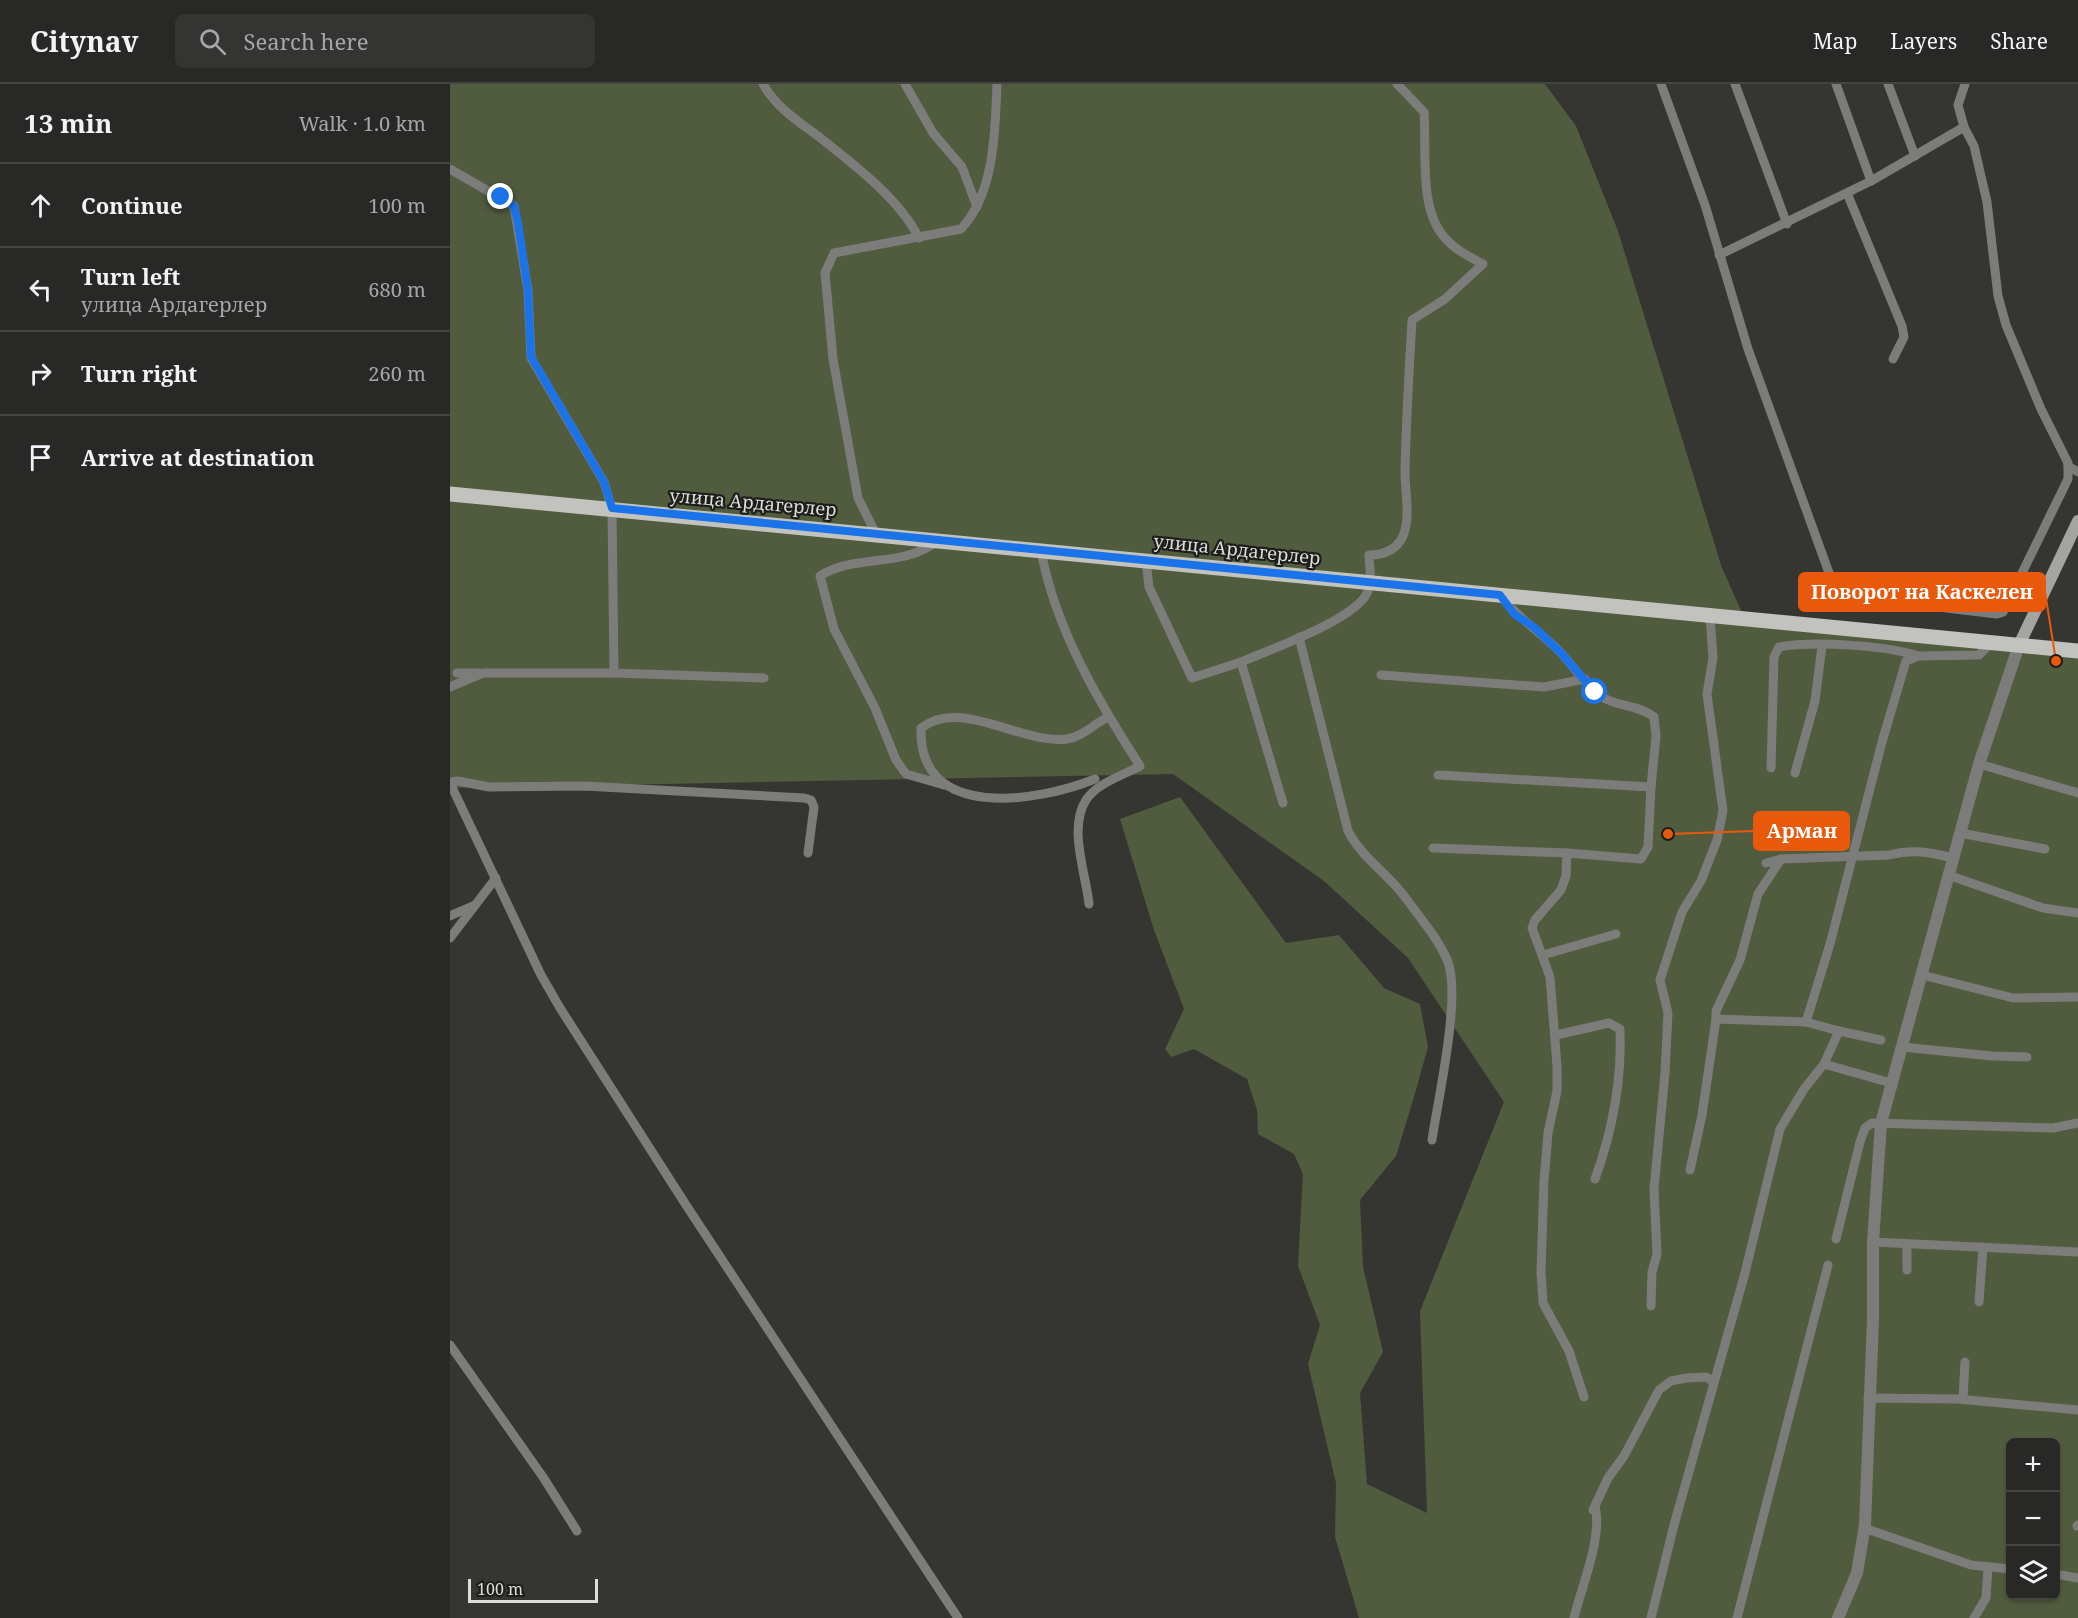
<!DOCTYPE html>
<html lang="en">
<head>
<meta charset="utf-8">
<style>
  :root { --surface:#282826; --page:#343432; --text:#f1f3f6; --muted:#a5a6a7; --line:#444443 }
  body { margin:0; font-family:"Noto Serif",serif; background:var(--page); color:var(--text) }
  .controls { position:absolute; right:18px; bottom:18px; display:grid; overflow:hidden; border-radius:9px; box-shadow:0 2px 4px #0004 }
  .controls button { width:54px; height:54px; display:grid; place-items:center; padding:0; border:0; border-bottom:2px solid var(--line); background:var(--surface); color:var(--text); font:30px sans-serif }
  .scale { position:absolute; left:18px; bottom:15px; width:130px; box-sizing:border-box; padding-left:6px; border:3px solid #dddedb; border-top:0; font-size:16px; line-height:21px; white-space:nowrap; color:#dddedb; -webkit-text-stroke:4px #1d1d1b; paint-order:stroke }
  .stop { position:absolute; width:18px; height:18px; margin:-14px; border:4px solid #1a73e8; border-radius:50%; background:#fff }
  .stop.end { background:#1a73e8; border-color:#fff; box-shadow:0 2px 6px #0008 }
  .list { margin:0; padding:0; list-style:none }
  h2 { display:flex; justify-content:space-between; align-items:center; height:78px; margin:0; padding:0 24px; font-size:26px }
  h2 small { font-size:20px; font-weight:400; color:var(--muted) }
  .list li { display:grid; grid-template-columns:39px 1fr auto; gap:18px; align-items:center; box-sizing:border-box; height:84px; padding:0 24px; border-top:2px solid var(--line) }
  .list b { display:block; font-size:22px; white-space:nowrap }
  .list p { margin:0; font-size:20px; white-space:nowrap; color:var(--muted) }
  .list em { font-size:20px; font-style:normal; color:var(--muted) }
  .icon { flex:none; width:33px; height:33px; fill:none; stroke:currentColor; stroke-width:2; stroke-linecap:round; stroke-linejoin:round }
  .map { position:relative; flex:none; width:1628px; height:1534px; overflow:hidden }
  header { display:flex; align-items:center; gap:36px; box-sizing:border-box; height:84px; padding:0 30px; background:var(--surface); border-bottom:2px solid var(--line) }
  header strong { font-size:28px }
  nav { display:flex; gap:33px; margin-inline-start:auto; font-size:21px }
  .search { width:420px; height:54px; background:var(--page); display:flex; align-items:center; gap:15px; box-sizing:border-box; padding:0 21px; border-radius:9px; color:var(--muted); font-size:22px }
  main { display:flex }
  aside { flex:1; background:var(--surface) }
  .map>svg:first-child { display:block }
  .green { fill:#515b3e; fill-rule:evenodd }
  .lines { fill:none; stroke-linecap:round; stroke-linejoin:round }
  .minor { stroke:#7c7d7b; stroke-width:9 }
  .tertiary { stroke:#7c7d7b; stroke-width:12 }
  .secondary { stroke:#a3a5a1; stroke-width:12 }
  .primary { stroke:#c2c3bf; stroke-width:15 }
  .route { stroke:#1a73e8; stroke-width:8 }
  .labels { text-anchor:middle; stroke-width:4.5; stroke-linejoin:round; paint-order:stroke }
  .street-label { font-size:18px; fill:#dddedb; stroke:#1d1d1b }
  .leader { fill:none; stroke:#e8590c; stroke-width:2 }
  .callout-dot { fill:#e8590c; stroke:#1d1d1b; stroke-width:2 }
  .callout { fill:#e8590c; stroke:#e8590c; stroke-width:2 }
  .callout-label { font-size:20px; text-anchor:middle; font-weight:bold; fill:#fff }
</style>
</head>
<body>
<header>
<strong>Citynav</strong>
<div class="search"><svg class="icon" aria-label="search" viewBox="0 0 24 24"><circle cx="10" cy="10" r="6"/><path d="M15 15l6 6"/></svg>Search here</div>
<nav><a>Map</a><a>Layers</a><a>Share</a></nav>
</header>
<main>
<aside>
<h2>13 min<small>Walk · 1.0 km</small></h2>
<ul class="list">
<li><svg class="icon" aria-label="ahead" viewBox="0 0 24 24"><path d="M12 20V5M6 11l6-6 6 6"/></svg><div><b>Continue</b></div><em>100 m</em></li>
<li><svg class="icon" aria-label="left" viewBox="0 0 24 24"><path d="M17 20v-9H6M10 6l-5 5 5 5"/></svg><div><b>Turn left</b><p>улица Ардагерлер</p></div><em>680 m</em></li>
<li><svg class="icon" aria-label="right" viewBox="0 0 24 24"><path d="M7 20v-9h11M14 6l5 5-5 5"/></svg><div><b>Turn right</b></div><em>260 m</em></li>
<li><svg class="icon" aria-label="arrive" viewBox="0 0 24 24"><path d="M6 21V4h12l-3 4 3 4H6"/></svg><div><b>Arrive at destination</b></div></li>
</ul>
</aside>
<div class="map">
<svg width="1628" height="1534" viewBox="0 0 1628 1534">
  <rect width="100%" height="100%" fill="#353632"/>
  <path class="green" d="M0 0H1095L1126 42 1168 147 1272 484 1295 535 1628 567V1534H909L885 1453 886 1399 858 1280 870 1241 848 1182 853 1090 844 1070 808 1050 807 1026 797 995 744 965 721 973 715 965 734 925 704 846 670 735 730 713 836 859 889 851 934 904 970 920 978 963 964 1013 946 1072 910 1116 913 1183 933 1268 910 1309 917 1400 977 1429 970 1227 1054 1018 958 874 874 797 723 690 0 704ZM1560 1358H1606V1512H1560Z"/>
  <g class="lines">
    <g class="minor">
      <path d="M313 0C328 26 350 38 373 56 407 83 449 115 469 154"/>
      <polyline points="455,0 483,49 512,83 527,123"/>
      <polyline points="1211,0 1255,121 1298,265 1387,511 1547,530 1553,528 1618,395 1618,379 1591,325 1556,241 1548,212 1537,118 1524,62 1514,43 1421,97 1269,171"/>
      <polyline points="1285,0 1337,140"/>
      <polyline points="1386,0 1421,97"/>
      <polyline points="1438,0 1465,72"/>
      <polyline points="1514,43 1508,21 1515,0"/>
      <polyline points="0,85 64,122 78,207 81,274 154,398 162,425 164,589 314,594"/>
      <polyline points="1397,109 1452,242 1454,253 1443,275"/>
      <polyline points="1618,382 1628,388"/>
      <path d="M426 450 408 414 383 275 375 189 384 169 511 145C545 109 545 47 547 0"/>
      <path d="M488 456C454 485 406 469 370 492L384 545 425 624 446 676 456 690 494 701"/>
      <path d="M591 467C606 546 647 615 690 682 674 691 647 699 636 716 618 744 636 790 639 820"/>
      <polyline points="696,477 699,503 742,594 791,578"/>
      <path d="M849 553 898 747C912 774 937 789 955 813 970 834 988 854 998 878 1011 915 988 1015 982 1056"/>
      <polyline points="7,589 28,589"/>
      <polyline points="931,591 1094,603 1135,595"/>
      <polyline points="0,603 33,589 164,589"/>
      <polyline points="1529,680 1628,709"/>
      <path d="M1321 684 1324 573 1329 563C1363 557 1436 561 1468 572"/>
      <polyline points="1345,689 1365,617 1372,562"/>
      <path d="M988 691 1201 703 1206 652 1204 633C1189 621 1168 623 1152 613 1136 602 1124 583 1111 569 1091 548 1067 534 1050 511"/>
      <path d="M645 695C588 718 468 738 471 644 511 613 572 661 617 655 632 653 644 640 658 633"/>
      <polyline points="0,698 8,697 39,703 134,702 354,714 361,716 364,723 358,769"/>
      <polyline points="0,699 91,891 110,924 236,1121 508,1534"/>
      <path d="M833 719 791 578C819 566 908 535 918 507 923 496 919 483 919 471 933 471 946 467 953 452 961 433 955 408 955 388 956 337 959 287 962 236L995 215 1033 180C1020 173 1005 166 995 154 968 125 977 65 974 28L947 0"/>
      <polyline points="1510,749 1595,765"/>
      <polyline points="983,764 1117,769 1116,792 1111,806 1085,836 1082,844 1100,893 1107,982 1107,1007 1098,1049 1094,1097 1091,1188 1093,1219 1119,1267 1134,1313"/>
      <polyline points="1117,769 1191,775 1198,763 1201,703"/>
      <polyline points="1316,779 1331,775"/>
      <polyline points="1498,791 1593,824 1628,829"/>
      <polyline points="0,832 25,821"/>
      <polyline points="0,854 46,794"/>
      <polyline points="1093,871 1166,850"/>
      <polyline points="1472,891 1563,914 1628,913"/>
      <path d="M1266 935V927L1290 876 1308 810 1331 775 1439 771C1462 765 1480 768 1503 774"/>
      <polyline points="1356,938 1389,947 1374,980"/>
      <polyline points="1389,947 1431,956"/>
      <path d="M1106 951 1159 939 1170 945C1172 995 1162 1048 1145 1095"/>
      <polyline points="1452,963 1542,972 1577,973"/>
      <polyline points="1240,1086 1252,1031 1266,935 1356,938 1380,860 1432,658 1456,577 1468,572 1529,571 1542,558"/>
      <polyline points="1386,1155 1410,1058 1415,1044 1422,1039 1603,1044 1628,1039"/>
      <polyline points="1423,1158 1628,1168"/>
      <polyline points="1457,1160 1457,1186"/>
      <polyline points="1529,1218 1533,1163"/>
      <polyline points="1201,1222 1202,1188 1207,1170 1204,1105 1215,989 1218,929 1210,896 1232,828 1251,797 1267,756 1273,727 1257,610 1263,574 1260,532"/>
      <polyline points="0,1261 93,1393 127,1447"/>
      <polyline points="1418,1314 1507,1315 1628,1326"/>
      <polyline points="1513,1315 1515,1278"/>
      <polyline points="1143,1426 1158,1394 1174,1372 1209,1306 1221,1297 1236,1294 1256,1293 1263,1297"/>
      <polyline points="1627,1442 1628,1441"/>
      <polyline points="1414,1444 1521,1481 1560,1485"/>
      <polyline points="1606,1490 1628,1494"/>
      <path d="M1124 1534C1131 1504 1153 1453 1145 1423"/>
      <polyline points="1201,1534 1224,1441 1295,1189 1330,1045 1354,1005 1374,980 1441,999"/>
      <polyline points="1287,1534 1378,1181"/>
      <polyline points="1524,1534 1536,1514 1538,1483"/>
    </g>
    <polyline class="tertiary" points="1388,1534 1407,1489 1415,1441 1423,1235 1423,1158 1431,1039 1529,680 1569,561"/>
    <polyline class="secondary" points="1569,561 1628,437"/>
    <polyline class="primary" points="0,410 1628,567"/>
  </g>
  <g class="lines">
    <polyline class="route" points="51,113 64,122 68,139 78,207 81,273 154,398 162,424 1050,511 1064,530 1085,544 1111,569 1145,608"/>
  </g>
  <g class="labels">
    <g class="street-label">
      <text transform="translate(303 419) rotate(5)" y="6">улица Ардагерлер</text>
      <text transform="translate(787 466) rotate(6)" y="6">улица Ардагерлер</text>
    </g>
  </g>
  <path class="leader" d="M1606 577L1595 508M1218 750L1304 747"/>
  <g class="callout-dot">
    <circle cx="1606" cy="577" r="6"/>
    <circle cx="1218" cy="750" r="6"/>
  </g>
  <g class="callout">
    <rect x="1349" y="489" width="246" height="38" rx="6"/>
    <rect x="1304" y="728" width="95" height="38" rx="6"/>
  </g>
  <g class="callout-label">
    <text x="1472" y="515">Поворот на Каскелен</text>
    <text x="1352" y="754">Арман</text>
  </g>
</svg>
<div class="controls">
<button>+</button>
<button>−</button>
<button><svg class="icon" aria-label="layers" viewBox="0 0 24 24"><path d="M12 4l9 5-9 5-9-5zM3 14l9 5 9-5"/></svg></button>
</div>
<div class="scale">100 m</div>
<div class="stop" style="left:1145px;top:608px"></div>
<div class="stop end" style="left:51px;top:113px"></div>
</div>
</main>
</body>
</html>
